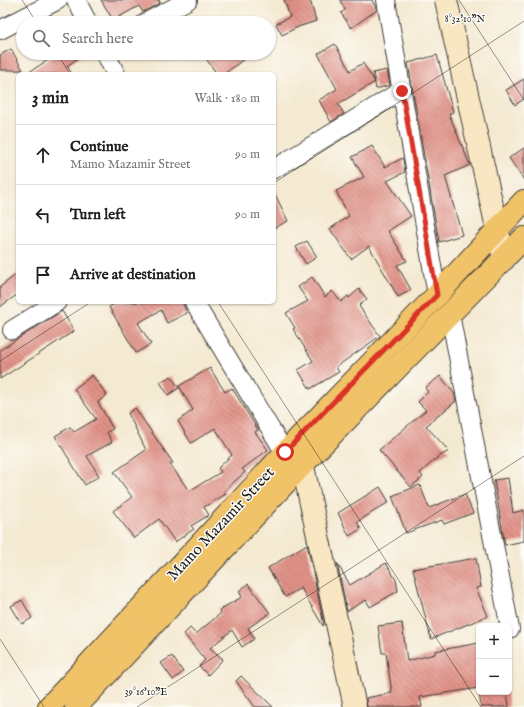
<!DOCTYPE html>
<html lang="en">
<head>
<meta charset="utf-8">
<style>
  :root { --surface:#fff; --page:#f6f6f6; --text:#202124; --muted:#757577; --line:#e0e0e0 }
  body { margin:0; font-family:"IM FELL English",serif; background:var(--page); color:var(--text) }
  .controls { position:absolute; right:12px; bottom:12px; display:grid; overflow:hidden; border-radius:6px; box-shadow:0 1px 3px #0004 }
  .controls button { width:36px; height:36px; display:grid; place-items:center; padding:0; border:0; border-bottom:1px solid var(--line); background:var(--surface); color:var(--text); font:20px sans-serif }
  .stop { position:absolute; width:12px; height:12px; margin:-9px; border:3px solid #d93025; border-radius:50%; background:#fff }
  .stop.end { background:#d93025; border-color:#fff; box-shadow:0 1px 4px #0008 }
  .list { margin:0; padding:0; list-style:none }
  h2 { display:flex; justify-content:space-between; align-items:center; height:52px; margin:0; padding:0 16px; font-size:17px }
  h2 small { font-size:13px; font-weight:400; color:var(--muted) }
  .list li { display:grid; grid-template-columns:26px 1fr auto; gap:12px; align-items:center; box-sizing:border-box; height:60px; padding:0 16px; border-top:1px solid var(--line) }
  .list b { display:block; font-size:15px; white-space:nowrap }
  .list p { margin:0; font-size:13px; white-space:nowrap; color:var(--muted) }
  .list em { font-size:13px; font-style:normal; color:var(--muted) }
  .icon { flex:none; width:22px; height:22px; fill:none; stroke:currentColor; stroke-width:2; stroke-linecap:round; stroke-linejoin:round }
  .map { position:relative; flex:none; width:524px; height:707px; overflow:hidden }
  .search { position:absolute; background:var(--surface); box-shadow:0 1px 3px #0004; left:16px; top:16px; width:260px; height:44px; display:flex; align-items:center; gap:10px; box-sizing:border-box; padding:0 14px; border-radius:22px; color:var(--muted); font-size:15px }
  .panel { position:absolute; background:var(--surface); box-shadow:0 1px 3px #0004; left:16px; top:72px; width:260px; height:232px; border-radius:6px }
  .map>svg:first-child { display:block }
  .building { fill:url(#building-back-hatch) }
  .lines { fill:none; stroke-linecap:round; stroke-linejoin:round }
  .street-casing { stroke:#3c3b37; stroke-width:20 }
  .secondary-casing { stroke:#3c3b37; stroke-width:24 }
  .primary-casing { stroke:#3c3b37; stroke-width:24 }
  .street { stroke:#fff; stroke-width:18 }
  .secondary { stroke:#f9e7c3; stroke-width:22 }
  .primary { stroke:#f0c369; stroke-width:22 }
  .route { stroke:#d93025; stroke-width:5 }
  .ticks { fill:none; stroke:#1c1c1c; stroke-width:1; stroke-opacity:0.45 }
  .labels { text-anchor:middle; stroke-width:3; stroke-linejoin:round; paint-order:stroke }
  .street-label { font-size:16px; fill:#1c1c1c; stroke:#fdfcf7 }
  .ticks-label { font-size:10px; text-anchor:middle; fill:#1c1c1c; stroke:#fdfcf7; stroke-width:3; stroke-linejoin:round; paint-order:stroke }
</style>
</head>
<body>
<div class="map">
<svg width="524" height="707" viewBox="0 0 524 707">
  <defs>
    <pattern id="building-back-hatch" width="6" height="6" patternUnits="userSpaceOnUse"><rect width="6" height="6" fill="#e19287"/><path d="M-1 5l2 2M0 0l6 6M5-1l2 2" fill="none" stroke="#b6766e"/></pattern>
  </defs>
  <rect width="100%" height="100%" fill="#fdfcf7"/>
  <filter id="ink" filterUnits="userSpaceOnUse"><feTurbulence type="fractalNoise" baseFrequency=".025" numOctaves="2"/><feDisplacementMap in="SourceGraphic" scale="8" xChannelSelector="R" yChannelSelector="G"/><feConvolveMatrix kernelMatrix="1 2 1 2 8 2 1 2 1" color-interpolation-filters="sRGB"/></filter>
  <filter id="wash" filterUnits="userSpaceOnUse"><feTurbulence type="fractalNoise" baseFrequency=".012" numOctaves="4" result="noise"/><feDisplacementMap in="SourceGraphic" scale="16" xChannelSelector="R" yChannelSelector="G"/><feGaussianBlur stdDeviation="0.9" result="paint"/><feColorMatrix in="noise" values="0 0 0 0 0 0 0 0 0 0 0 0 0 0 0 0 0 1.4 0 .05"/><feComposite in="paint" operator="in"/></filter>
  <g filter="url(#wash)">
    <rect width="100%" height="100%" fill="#f4e9d1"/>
    <g id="blocks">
      <g class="building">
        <polygon points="101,0 159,0 160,3 143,12 139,6 113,20"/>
        <polygon points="284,0 310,0 316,21 298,27 282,35 276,24 290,17"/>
        <polygon points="340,0 372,0 377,10 351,28 341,13 345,10"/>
        <polygon points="335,44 350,71 363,63 375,82 338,104 344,114 331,122 319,100 337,89 318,54"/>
        <polygon points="11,49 23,70 0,70 0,55"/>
        <polygon points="59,53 85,53 67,66 72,74 26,74"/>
        <polygon points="202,53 252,53 224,74 217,74"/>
        <polygon points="437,55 453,112 449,114 470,165 445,176 462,235 439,242 408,63"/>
        <polygon points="387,70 390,85 376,89 373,73"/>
        <polygon points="524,79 524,99 515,105 506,90"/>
        <polygon points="372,146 385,167 403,158 405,172 387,181 411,216 388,231 407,261 397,265 411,290 398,297 369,246 351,259 330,229 349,216 336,191 364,177 352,157"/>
        <polygon points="524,148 524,180 509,158"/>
        <polygon points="274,192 288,221 274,228"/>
        <polygon points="307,241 317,257 306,264 296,247"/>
        <polygon points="18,273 18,294 0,307 0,287"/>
        <polygon points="312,277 325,297 332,291 341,302 348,296 349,298 359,289 367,299 359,306 380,336 336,367 339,372 310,389 298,370 313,361 293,329 295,328 286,313 308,301 298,287"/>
        <polygon points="118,302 182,302 187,313 167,323 161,310 138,323 151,344 136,353 109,307"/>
        <polygon points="62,311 74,331 0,379 0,350"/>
        <polygon points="210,368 225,392 232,388 258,430 255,432 268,450 242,469 245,472 224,491 226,494 204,507 209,515 191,526 194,529 175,542 159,519 134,538 113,511 132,497 114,472 146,450 128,413 135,408 173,463 170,464 189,491 221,472 218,468 232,455 215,428 191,443 178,421 193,410 179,386"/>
        <polygon points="92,375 107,395 98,402 113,429 107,432 112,442 87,456 99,476 85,485 55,436 70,427 74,432 96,419 74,389"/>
        <polygon points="171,376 179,388 168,395 160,382"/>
        <polygon points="440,376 454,393 456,401 426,426 449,451 438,457 420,473 423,477 411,487 379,450 426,410 418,402 428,392 425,388"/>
        <polygon points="508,478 513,513 524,510 524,541 505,545 494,480"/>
        <polygon points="420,485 429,508 465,494 473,513 444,524 442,520 406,533 392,496"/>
        <polygon points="380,487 389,502 357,522 361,529 349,536 338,513"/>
        <polygon points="307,544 324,625 323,626 301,588 285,597 268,568"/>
        <polygon points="476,558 481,587 476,588 488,616 431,639 413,569"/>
        <polygon points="337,563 350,585 386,563 396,580 398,591 370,607 366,600 347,611"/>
        <polygon points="248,584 270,613 248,628 254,639 242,647 232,630 210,648 223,659 208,675 199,666 205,660 184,634 190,628 196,634 221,613 219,610 242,597 239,591"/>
        <polygon points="22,600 32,618 22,624 11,606"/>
        <polygon points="402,623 407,661 435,654 435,651 479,643 479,688 420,697 422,707 367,707 366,698 392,693 386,653 382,653 378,626"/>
        <polygon points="172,656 183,672 173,680 161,663"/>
        <polygon points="241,676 273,707 255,707 236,681"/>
        <polygon points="479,692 507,692 509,707 481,707"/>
      </g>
    </g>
  </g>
  <g filter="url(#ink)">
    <use href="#blocks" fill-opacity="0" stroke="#3c3b37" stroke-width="1"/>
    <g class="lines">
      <defs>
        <g id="street">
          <polyline points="76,0 88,23"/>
          <polyline points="386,0 437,295"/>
          <polyline points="145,23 188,0"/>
          <polyline points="0,30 58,0"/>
          <polyline points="105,53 116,74"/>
          <polyline points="274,169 401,91"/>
          <polyline points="194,302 285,453"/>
          <polyline points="450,314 510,629"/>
          <polyline points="12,330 57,302"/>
        </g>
        <g id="secondary">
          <polyline points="446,0 504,259"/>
          <polyline points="299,448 355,707"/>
        </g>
        <g id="primary">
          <polyline points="49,707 297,440 437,295 524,201"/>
          <polyline points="76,707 303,464 524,238"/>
        </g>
      </defs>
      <use href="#street" class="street-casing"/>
      <use href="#secondary" class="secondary-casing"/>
      <use href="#primary" class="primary-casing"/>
      <use href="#street" class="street"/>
      <use href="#secondary" class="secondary"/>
      <use href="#primary" class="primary"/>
    </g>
  </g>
  <g class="lines" filter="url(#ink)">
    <polyline class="route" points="285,452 437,295 402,91"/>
  </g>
  <path class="ticks" d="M22 0 37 23M459 0 524 100M57 53 70 74M274 183 524 21M218 302 481 707M0 361 91 302M0 639 44 707M137 707 524 456"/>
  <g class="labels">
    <g class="street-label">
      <text transform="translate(220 523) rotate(-47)" y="6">Mamo Mazamir Street</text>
    </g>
  </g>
  <g class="ticks-label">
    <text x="465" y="22">8°32'10"N</text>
    <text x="146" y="695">39°16'10"E</text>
  </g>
</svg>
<div class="controls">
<button>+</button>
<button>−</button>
</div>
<div class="stop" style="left:285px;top:452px"></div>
<div class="stop end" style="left:402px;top:91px"></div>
<div class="search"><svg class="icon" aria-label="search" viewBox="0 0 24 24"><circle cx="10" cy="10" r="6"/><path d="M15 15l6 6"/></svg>Search here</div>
<section class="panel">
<h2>3 min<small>Walk · 180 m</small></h2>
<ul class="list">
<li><svg class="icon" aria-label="ahead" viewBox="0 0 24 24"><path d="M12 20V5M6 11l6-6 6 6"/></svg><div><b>Continue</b><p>Mamo Mazamir Street</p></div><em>90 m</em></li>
<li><svg class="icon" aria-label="left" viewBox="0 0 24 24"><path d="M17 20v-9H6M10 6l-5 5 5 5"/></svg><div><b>Turn left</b></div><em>90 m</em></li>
<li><svg class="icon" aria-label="arrive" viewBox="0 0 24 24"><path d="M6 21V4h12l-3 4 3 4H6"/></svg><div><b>Arrive at destination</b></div></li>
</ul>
</section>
</div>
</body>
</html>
